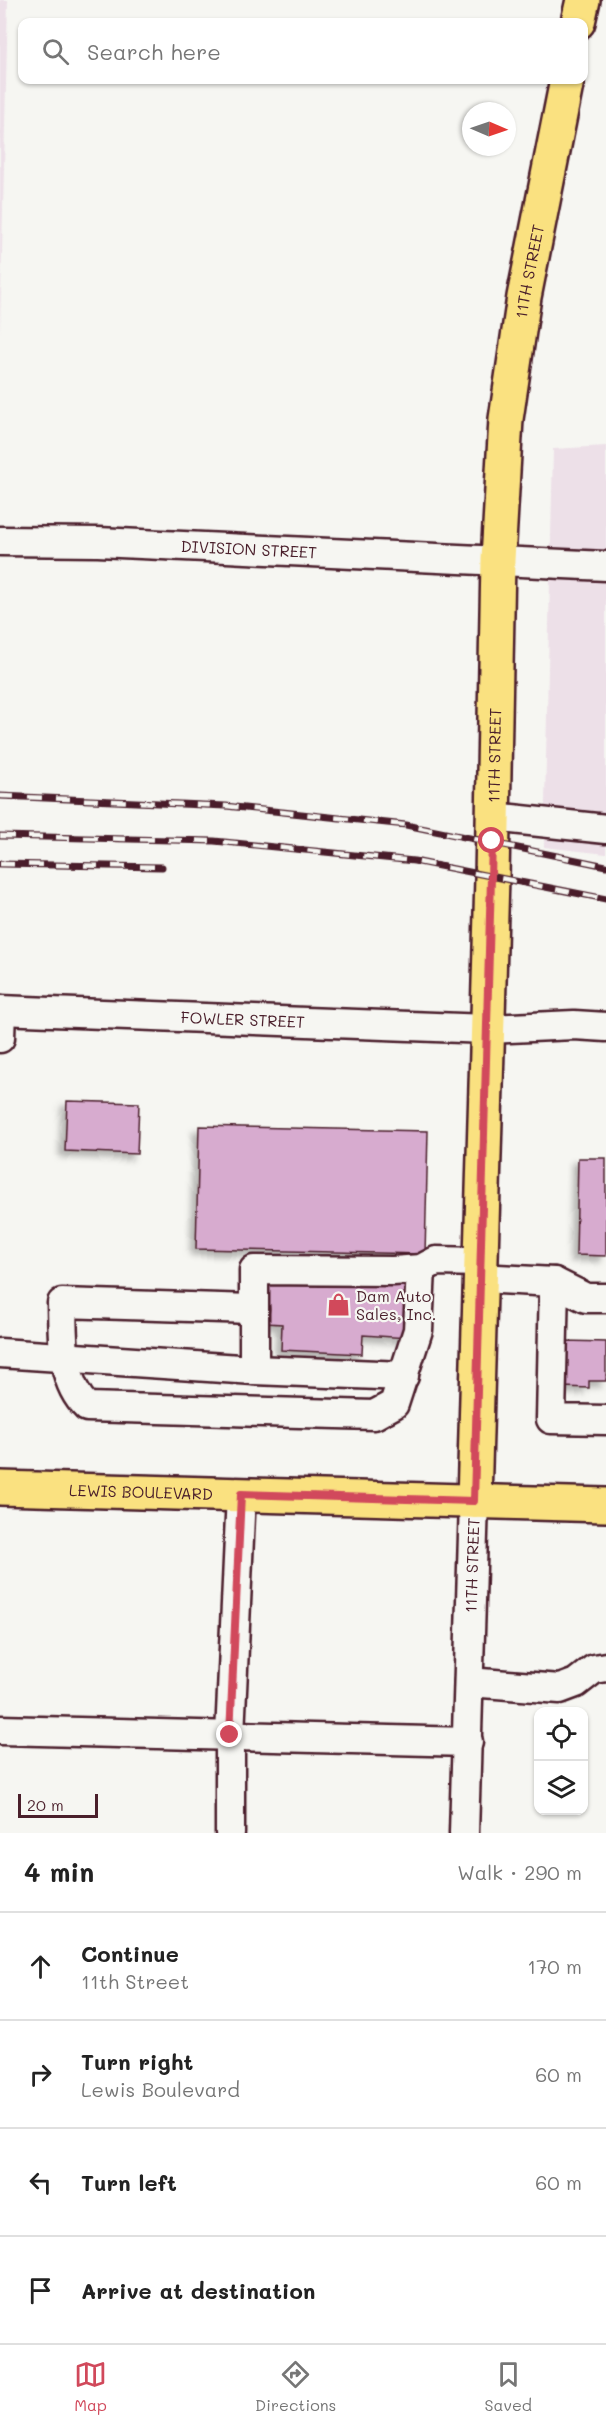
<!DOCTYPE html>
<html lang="en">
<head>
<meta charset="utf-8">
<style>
  :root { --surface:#fff; --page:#f2f2f2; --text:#222; --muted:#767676; --line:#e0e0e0; --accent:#d1495b }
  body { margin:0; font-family:Mali,sans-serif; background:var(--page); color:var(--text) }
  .controls { position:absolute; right:18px; bottom:18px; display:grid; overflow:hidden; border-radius:12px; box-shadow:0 2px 4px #0004 }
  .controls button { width:54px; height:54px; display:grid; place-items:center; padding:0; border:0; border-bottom:2px solid var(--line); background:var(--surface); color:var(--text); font:30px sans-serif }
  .compass { position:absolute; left:462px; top:102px; width:54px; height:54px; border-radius:50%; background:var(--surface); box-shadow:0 2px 4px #0004; rotate:92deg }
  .scale { position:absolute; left:18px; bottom:15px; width:80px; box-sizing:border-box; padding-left:6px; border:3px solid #4a1f2b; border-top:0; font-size:16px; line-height:21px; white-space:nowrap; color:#4a1f2b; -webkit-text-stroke:4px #f6f6f2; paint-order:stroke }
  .stop { position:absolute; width:18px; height:18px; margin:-14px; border:4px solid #d1495b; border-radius:50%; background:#fff }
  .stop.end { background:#d1495b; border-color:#fff; box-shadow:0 2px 6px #0008 }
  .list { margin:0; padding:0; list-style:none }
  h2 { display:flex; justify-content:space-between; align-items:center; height:78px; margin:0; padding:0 24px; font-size:26px }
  h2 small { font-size:20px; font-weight:400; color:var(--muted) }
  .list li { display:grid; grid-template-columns:39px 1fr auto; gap:18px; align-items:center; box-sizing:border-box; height:108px; padding:0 24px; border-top:2px solid var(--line) }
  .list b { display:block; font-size:22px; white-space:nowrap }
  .list p { margin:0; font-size:20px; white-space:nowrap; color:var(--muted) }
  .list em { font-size:20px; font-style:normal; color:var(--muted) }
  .icon { flex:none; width:33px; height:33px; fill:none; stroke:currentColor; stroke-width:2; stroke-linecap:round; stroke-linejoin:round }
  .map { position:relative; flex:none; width:606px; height:1833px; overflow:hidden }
  .search { position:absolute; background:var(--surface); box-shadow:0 2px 4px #0004; left:18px; right:18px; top:18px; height:66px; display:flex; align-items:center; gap:15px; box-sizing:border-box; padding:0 21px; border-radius:12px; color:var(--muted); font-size:22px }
  .sheet { height:510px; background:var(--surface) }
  nav { display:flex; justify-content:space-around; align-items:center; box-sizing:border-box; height:84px; border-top:2px solid var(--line); background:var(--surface); font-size:16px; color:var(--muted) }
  nav a { display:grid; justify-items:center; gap:3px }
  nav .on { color:var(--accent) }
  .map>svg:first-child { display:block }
  .built { fill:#ede0e8 }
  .building { fill:#d7abcf; stroke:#4a1f2b; stroke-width:1.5; filter:url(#shadow) }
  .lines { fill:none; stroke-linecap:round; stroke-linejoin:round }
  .minor-casing { stroke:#4a1f2b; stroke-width:33 }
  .major-casing { stroke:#4a1f2b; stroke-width:38 }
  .minor { stroke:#f6f6f2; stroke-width:28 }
  .major { stroke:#fae180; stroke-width:33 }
  .rail-casing { stroke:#4a1f2b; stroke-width:7 }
  .rail { stroke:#f6f6f2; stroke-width:4.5; stroke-dasharray:14; stroke-linecap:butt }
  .route { stroke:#d1495b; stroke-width:8 }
  .labels { text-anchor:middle; stroke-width:4.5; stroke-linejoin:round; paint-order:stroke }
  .street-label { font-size:16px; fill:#4a1f2b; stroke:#f6f6f2 }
  .poi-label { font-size:16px; fill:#4a1f2b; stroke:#f6f6f2; text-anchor:start }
</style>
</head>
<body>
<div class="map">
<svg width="606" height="1833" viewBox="0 0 606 1833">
  <defs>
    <filter id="shadow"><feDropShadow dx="-5.5" dy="5.5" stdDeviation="3" flood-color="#0004"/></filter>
  </defs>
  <rect width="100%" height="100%" fill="#f6f6f2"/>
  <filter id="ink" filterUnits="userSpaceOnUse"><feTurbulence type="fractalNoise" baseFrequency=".0167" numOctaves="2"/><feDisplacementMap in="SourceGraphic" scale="12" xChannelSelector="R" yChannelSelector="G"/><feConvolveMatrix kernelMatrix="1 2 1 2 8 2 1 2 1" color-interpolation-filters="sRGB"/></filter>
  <g filter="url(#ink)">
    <g class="built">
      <polygon points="0,0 8,0 0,334"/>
      <polygon points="606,446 606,854 544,847 553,449"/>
    </g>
    <g class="building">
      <polygon points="67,1101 139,1103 137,1154 65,1151"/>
      <polygon points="199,1126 428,1131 425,1254 196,1249"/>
      <polygon points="578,1158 606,1158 606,1256 576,1255"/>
      <polygon points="267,1280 410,1286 408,1338 363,1335 362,1354 281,1350 282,1324 265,1323"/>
      <polygon points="565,1341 606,1342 606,1381 589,1381 589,1388 563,1387"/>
    </g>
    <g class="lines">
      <defs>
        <g id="minor">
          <path id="s1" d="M0 541 98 542 606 566"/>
          <polyline points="493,817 606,829"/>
          <path id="s2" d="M0 1010 487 1029 574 1025 606 1027"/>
          <polyline points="0,1038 1,1010"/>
          <polyline points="480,1278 554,1282"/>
          <polyline points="606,1298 586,1298 554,1282 551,1419 606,1420"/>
          <path d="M254 1309 62 1303C63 1337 60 1381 87 1407L374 1415 394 1404 418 1330 421 1269"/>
          <polyline points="0,1353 254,1370 254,1270 393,1271 421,1269 436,1261 480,1262"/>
          <polyline points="254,1370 404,1376"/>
          <polyline points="469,1682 560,1689 576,1683 594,1669 606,1667"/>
          <polyline points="0,1730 468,1742"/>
          <polyline points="230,1833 230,1735 241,1494"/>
          <path id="s3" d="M464 1833 474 1501"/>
        </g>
        <g id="major">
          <polyline points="578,22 583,0"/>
          <path id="s4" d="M0 1488 606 1505"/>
          <path id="s5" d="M474 1501 492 878 498 560 506 419 524 297 567 80"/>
        </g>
      </defs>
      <use href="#minor" class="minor-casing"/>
      <use href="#major" class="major-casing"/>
      <use href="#minor" class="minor"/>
      <use href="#major" class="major"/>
      <defs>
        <g id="rail">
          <polyline points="0,796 226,806 406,825 606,866"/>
          <polyline points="0,836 214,841 414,861 606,899"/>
          <polyline points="0,864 162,867"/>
        </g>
      </defs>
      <use href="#rail" class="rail-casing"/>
      <use href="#rail" class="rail"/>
    </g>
  </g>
  <g class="lines" filter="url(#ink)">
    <polyline class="route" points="230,1735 241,1494 474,1501 492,841"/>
  </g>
  <defs>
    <symbol id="shop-bare" viewBox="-9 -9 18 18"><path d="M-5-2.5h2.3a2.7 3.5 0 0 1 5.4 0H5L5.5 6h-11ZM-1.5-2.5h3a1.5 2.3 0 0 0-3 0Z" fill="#d1495b" stroke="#f6f6f2" stroke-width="2.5" paint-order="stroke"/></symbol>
  </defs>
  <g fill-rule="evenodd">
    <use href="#shop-bare" x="322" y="1288" width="33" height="33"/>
  </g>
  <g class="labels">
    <g class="street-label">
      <text dy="6" stroke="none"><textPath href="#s5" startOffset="1232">11TH STREET</textPath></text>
      <text dy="6" stroke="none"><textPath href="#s1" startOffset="249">DIVISION STREET</textPath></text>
      <text dy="6" stroke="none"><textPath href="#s5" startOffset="746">11TH STREET</textPath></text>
      <text dy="6" stroke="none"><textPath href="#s2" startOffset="243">FOWLER STREET</textPath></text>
      <text dy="6" stroke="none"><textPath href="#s4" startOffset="141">LEWIS BOULEVARD</textPath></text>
      <text dy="6" stroke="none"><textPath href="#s3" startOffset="268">11TH STREET</textPath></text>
    </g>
    <g class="poi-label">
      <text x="356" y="1302">Dam Auto<tspan x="356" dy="18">Sales, Inc.</tspan></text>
    </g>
  </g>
</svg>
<div class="controls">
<button><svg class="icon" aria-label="locate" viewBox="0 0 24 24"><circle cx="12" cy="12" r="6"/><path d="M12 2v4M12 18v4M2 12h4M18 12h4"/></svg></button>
<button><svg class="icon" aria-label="layers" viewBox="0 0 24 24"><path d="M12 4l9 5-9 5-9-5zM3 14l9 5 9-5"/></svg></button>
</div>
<svg class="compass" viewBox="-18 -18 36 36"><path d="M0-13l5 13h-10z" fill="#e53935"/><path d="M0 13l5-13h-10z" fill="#767676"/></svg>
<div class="scale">20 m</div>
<div class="stop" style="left:492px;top:841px"></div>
<div class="stop end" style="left:230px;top:1735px"></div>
<div class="search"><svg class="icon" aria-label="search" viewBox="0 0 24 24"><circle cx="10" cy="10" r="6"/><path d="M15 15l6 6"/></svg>Search here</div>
</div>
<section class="sheet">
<h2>4 min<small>Walk · 290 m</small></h2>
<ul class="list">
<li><svg class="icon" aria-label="ahead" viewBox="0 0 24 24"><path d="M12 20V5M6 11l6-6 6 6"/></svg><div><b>Continue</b><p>11th Street</p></div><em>170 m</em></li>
<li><svg class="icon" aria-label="right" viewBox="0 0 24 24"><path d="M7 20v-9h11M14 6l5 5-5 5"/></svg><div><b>Turn right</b><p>Lewis Boulevard</p></div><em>60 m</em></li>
<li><svg class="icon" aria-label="left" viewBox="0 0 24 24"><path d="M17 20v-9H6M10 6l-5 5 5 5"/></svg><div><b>Turn left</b></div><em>60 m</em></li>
<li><svg class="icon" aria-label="arrive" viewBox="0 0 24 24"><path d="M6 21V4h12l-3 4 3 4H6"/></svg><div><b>Arrive at destination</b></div></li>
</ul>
</section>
<nav>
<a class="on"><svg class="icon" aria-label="map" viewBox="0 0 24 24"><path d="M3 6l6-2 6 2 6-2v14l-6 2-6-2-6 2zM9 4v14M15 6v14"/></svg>Map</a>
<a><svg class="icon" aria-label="directions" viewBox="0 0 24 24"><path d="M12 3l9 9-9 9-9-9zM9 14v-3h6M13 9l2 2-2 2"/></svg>Directions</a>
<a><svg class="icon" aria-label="saved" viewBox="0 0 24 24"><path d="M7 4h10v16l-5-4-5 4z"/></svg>Saved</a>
</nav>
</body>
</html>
